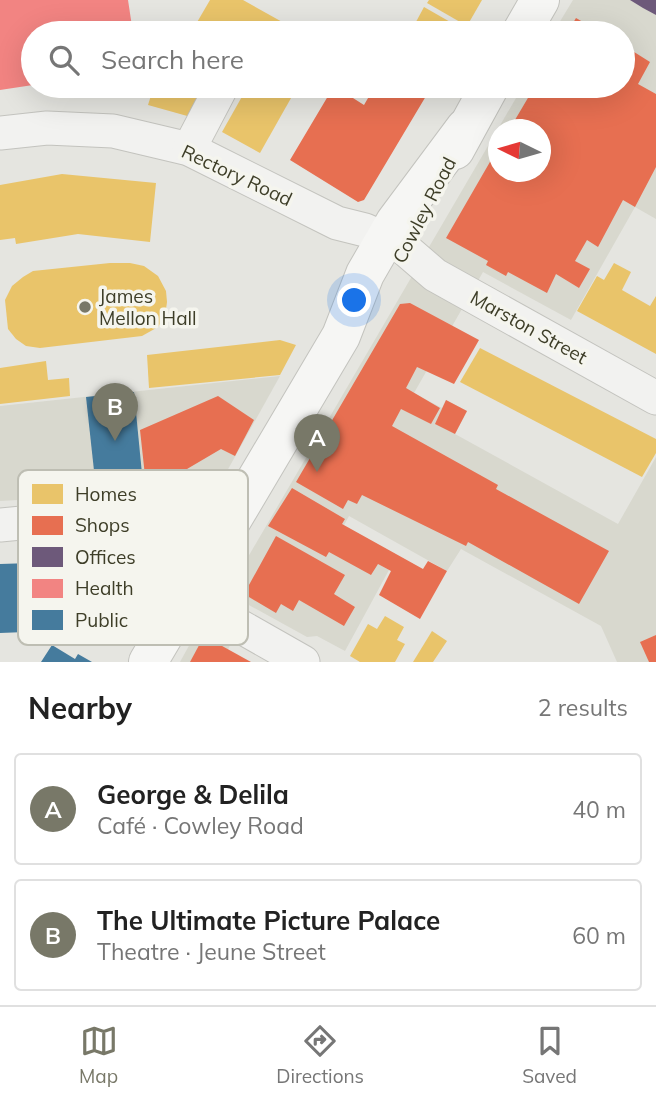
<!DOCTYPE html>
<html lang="en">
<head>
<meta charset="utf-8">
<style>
  :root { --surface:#fff; --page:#f6f6f6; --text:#222; --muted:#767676; --line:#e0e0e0; --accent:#787868 }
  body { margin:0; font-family:Mulish,sans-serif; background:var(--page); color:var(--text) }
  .compass { position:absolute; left:488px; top:119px; width:63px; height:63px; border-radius:50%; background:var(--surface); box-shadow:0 7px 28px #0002; rotate:275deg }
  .you { position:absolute; left:355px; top:301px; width:24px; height:24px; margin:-18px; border:5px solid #fff; border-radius:50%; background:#1a73e8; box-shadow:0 0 0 10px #1a73e833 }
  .badge { display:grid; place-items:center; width:46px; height:46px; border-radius:50%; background:var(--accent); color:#fff; font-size:23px; font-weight:700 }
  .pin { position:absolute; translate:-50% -58px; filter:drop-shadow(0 2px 4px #0008) }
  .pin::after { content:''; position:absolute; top:37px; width:24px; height:21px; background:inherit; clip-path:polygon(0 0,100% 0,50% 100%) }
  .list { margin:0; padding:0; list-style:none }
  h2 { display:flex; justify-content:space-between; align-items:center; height:91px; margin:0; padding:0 28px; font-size:30px }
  h2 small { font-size:23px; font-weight:400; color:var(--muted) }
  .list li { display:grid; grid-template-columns:46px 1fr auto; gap:21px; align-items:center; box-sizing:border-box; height:112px; margin:0 14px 14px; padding:0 14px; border:2px solid var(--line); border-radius:7px }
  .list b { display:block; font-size:26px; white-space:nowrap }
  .list p { margin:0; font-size:23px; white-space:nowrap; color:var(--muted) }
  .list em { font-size:23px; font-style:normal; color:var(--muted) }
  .icon { flex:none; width:38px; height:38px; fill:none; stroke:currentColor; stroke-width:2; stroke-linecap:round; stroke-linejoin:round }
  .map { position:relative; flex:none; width:656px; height:662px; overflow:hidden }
  .search { position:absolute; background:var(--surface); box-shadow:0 7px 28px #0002; left:21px; right:21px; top:21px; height:77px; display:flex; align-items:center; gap:18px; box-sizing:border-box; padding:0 24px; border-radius:38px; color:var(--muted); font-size:26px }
  .sheet { height:343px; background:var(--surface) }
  nav { display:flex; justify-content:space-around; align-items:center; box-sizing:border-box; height:98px; border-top:2px solid var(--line); background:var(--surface); font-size:19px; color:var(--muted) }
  nav a { display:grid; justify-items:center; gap:4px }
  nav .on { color:var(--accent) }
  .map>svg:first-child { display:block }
  .built { fill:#d8d8ce; fill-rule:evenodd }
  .homes { fill:#e9c46a }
  .shops { fill:#e76f51 }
  .offices { fill:#6d597a }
  .health { fill:#f28482 }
  .public { fill:#457b9d }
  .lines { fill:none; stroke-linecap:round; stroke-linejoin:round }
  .street-casing { stroke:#c3c3be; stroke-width:35 }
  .secondary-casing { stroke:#c3c3be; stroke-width:40 }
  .street { stroke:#f2f2f0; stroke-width:33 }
  .secondary { stroke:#f6f6f4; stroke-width:38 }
  .poi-dot { fill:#787868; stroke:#f5f5ee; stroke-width:2.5 }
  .labels { text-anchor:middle; stroke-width:7; stroke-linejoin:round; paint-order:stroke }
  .street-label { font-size:19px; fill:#3e3e28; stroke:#f5f5ee }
  .poi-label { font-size:19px; fill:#3e3e28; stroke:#f5f5ee; text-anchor:start }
  .key { fill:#f5f5ee; stroke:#bebeb3; stroke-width:2 }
  .key-label { font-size:19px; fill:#3e3e28 }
</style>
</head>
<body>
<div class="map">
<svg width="656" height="662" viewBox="0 0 656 662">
  <rect width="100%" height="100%" fill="#e5e5e0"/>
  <g class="built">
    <path d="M573 0H656V219L635 207 571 320 483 272 414 393 442 408 446 400 467 411 455 434 618 524 656 457V662H617L601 626 461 549 447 571 349 516 336 540 389 570 345 651 317 636 307 637 227 593 523 86H623V33H553ZM498 130H540V172H498Z"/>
    <polygon points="280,376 217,489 0,501 0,406"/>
    <polygon points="202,622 233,639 222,662 180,662"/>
  </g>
  <g class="homes">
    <polygon points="210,0 243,0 302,33 212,33 196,24"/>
    <polygon points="429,0 482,0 467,26 427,3"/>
    <polygon points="424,7 466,31 465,33 410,33"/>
    <polygon points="154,86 207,86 198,119 148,105"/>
    <polygon points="248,86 286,86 295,91 260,153 222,132"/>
    <polygon points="62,174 156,183 150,242 78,234 16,244 15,238 0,240 0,185"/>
    <polygon points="110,263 130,263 144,266 158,276 166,291 167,302 165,317 158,327 142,336 40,348 26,346 16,339 8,329 5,300 12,286 23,277 33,271"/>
    <polygon points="614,263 631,272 622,290 650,306 656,296 656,354 577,311 597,276 604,280"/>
    <polygon points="280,340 296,345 280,375 149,388 147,355"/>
    <polygon points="480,348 656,439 656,453 642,477 460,382"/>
    <polygon points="46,361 48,380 69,378 70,396 0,404 0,368"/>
    <polygon points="385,616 404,627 397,640 405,644 395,662 360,662 350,656 368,624 377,629"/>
    <polygon points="432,631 447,641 433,662 413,662"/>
  </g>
  <g class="shops">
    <polygon points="576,18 602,33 567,33"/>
    <polygon points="623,45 650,62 638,84 656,94 656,167 635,207 623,200 598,247 587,240 575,261 590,269 579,288 556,274 547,293 508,272 506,276 486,265 488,261 446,238 498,148 498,172 540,172 540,130 509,130 535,86 623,86"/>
    <polygon points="334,86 364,105 375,86 432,86 364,200 358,202 290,160"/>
    <polygon points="410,303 479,340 454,384 417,367 406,388 440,408 431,424 401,409 392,426 498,485 496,489 609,551 579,604 468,542 466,546 362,495 357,504 348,500 343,509 296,482 400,304"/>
    <polygon points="218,396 254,420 235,456 221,449 187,469 189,482 146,485 140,430"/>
    <polygon points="446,400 467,411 455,434 435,424"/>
    <polygon points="292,488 345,519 342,524 423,569 428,561 447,571 420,619 379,595 391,571 378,564 371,575 329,552 326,557 268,526"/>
    <polygon points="276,536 345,575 334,594 355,607 344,626 299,600 293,611 281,604 276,613 244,594"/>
    <polygon points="656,635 656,662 649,662 640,642"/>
    <polygon points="204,636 251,662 190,662"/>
  </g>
  <polygon class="offices" points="630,0 656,0 656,15 643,8"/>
  <polygon class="health" points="0,0 128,0 133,33 33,33 33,85 0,90"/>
  <g class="public">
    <polygon points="134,392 143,484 96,489 86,397"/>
    <polygon points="126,560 128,628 0,633 0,564"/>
    <polygon points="52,645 75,659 78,654 92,662 41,662"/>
  </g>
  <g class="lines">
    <defs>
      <g id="street">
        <polyline points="0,133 47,128 113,131 189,149 337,223 365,230 385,239"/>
        <polyline points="189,149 222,86"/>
        <polyline points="406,250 435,275 656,398"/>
        <polyline points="0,525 166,509 191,517 224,533"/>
        <polyline points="189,593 236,624 303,662"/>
      </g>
      <g id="secondary">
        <polyline points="521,33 540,0"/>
        <polyline points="455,150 490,86"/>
        <polyline points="148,662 341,336 365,274 395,222 465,128"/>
      </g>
    </defs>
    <use href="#street" class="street-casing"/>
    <use href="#secondary" class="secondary-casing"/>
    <use href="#street" class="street"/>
    <use href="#secondary" class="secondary"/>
  </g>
  <circle class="poi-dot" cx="85" cy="307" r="7"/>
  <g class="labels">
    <g class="street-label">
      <text transform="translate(237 175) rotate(25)" y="7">Rectory Road</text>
      <text transform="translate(424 210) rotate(-63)" y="7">Cowley Road</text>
      <text transform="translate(529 327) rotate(29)" y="7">Marston Street</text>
    </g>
    <g class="poi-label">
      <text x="99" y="303">James<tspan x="99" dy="22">Mellon Hall</tspan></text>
    </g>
  </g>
  <rect x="18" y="470" width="230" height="175" rx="10" class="key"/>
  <rect x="32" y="484" width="31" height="20" fill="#e9c46a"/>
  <rect x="32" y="516" width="31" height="19" fill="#e76f51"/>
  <rect x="32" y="547" width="31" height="20" fill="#6d597a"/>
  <rect x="32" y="579" width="31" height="19" fill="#f28482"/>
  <rect x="32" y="610" width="31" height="20" fill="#457b9d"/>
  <g class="key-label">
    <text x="75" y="501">Homes</text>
    <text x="75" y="532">Shops</text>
    <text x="75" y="564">Offices</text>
    <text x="75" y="595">Health</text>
    <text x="75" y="627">Public</text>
  </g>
</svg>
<svg class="compass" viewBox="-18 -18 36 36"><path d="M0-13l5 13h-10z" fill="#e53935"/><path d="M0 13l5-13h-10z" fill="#767676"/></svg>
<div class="you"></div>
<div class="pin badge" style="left:317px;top:472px">A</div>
<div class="pin badge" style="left:115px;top:441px">B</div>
<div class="search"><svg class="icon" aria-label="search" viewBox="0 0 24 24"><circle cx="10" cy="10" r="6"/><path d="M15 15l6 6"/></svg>Search here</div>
</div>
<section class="sheet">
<h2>Nearby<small>2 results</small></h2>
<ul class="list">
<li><span class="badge">A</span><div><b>George &amp; Delila</b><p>Café · Cowley Road</p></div><em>40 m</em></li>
<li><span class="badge">B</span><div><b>The Ultimate Picture Palace</b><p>Theatre · Jeune Street</p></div><em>60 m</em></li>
</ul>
</section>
<nav>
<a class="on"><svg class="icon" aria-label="map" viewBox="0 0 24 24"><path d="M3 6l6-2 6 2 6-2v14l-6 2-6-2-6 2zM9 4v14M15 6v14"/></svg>Map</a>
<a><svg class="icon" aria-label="directions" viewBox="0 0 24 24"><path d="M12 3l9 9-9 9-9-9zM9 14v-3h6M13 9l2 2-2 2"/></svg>Directions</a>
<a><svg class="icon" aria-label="saved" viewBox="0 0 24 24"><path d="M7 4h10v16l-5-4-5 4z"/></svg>Saved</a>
</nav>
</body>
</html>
